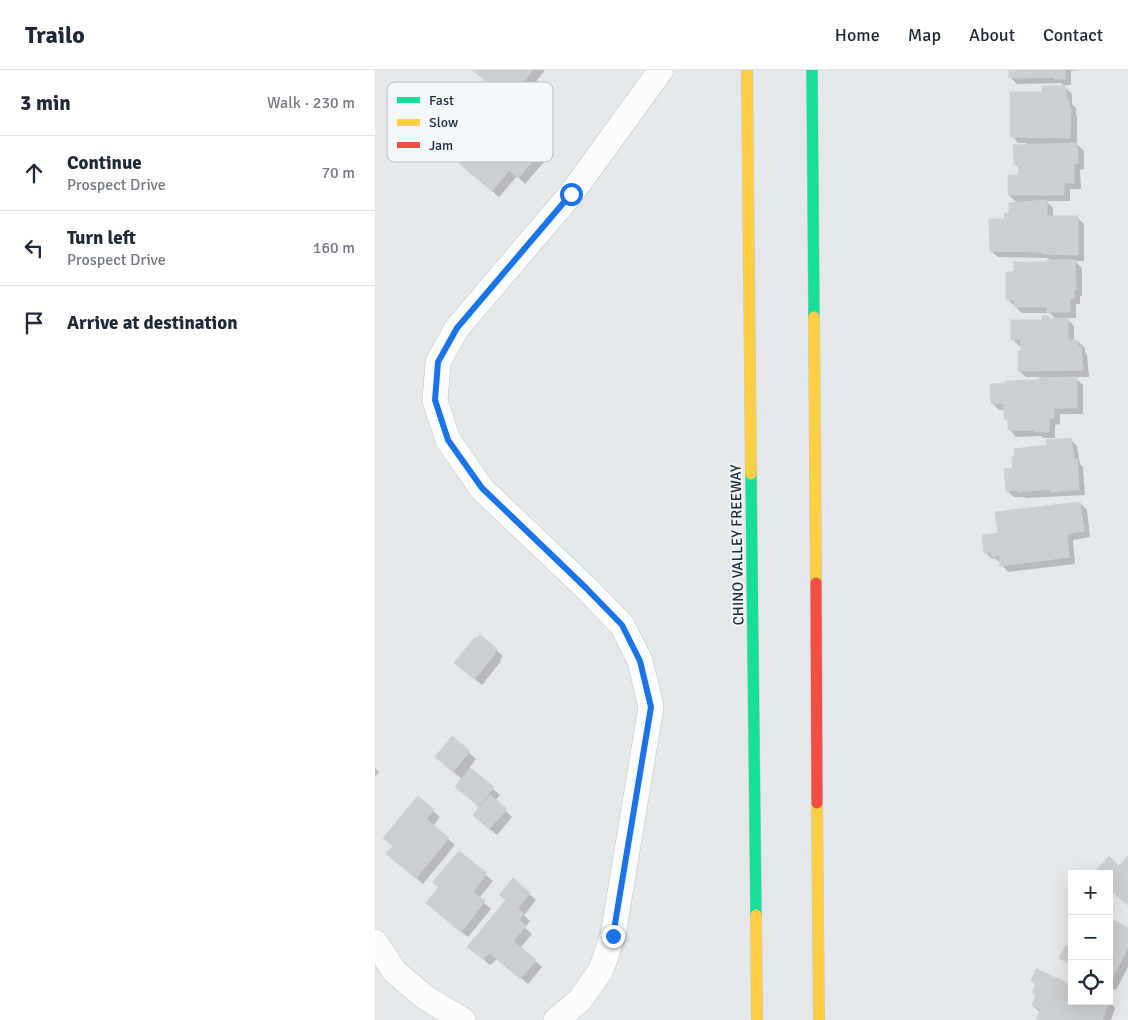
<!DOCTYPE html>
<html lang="en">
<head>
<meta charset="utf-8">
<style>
  :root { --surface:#fff; --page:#f6f6f7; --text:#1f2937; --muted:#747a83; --line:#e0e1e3 }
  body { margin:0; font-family:Signika,sans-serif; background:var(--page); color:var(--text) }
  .controls { position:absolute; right:15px; bottom:15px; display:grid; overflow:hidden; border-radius:0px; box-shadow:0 5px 20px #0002 }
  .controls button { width:45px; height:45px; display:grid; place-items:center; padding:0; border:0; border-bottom:1px solid var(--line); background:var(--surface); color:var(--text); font:25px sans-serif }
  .stop { position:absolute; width:15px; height:15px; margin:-11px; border:4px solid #1a73e8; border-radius:50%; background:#fff }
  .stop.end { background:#1a73e8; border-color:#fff; box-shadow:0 1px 5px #0008 }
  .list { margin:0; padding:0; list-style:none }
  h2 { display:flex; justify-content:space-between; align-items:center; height:65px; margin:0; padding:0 20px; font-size:21px }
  h2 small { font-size:16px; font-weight:400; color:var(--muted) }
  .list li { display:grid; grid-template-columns:32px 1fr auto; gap:15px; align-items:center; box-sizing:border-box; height:75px; padding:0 20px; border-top:1px solid var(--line) }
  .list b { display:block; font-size:19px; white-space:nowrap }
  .list p { margin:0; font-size:16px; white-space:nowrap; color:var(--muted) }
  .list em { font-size:16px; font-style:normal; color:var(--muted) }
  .icon { flex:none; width:28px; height:28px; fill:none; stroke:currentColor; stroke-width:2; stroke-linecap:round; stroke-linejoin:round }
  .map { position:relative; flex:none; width:753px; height:950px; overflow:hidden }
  header { display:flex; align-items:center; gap:30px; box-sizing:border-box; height:70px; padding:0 25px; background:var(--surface); border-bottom:1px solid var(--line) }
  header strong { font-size:24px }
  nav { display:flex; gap:28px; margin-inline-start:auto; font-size:18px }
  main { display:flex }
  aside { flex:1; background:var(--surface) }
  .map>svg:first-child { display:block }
  .shadow { fill:#0003 }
  .building { fill:#cbcfd2; stroke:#ced1d4 }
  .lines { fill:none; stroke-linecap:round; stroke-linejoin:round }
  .street-casing { stroke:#c0c4c7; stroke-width:26 }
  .fast-casing { stroke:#c1c5ca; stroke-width:12 }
  .slow-casing { stroke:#c1c5ca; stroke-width:12 }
  .jam-casing { stroke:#c1c5ca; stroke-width:12 }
  .street { stroke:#fbfcfc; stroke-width:25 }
  .fast { stroke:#16e098; stroke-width:11 }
  .slow { stroke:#ffcf43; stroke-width:11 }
  .jam { stroke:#f24e42; stroke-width:11 }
  .route { stroke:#1a73e8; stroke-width:6 }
  .labels { text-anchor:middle; stroke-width:4; stroke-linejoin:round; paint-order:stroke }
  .street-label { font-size:15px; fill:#212e40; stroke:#f3f7fa }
  .key { fill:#f3f7fa; stroke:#b4bbc2; stroke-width:1 }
  .key-label { font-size:14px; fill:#212e40 }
</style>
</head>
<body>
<header>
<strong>Trailo</strong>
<nav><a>Home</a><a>Map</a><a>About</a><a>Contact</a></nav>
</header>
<main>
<aside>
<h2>3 min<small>Walk · 230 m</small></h2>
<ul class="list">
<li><svg class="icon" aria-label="ahead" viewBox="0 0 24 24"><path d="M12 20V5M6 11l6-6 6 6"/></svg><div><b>Continue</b><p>Prospect Drive</p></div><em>70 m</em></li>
<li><svg class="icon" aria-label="left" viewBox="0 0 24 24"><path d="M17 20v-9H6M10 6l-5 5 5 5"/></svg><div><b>Turn left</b><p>Prospect Drive</p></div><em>160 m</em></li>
<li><svg class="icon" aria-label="arrive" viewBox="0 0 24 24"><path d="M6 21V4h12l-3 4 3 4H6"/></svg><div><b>Arrive at destination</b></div></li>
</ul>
</aside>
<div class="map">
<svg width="753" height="950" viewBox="0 0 753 950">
  <rect width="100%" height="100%" fill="#e5e8eb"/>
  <g class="shadow">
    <polygon points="98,0 170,0 142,36"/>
    <polygon points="635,0 706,0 696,1 696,15 688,15 697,24 697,34 701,38 701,45 702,46 702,74 709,81 709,99 705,100 706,119 695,119 695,131 671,131 678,138 678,147 702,147 709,154 709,191 700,191 707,198 707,226 705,226 705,234 701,234 701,248 691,248 699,256 699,271 703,271 710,278 710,282 712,285 714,307 699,307 708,315 708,344 685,344 685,354 680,355 680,368 668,368 666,366 641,367 635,360 634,352 631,348 631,340 624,340 617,333 666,311 666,307 651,307 644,301 647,276 644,276 638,269 674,247 676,250 682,250 675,243 647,243 632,229 640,203 677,192 673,188 623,187 616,181 631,150 643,134 634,125 644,107 644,98 640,94 652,73 643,73 637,66 668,23 690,17 686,13 642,14 635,7"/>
    <polygon points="143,64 167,79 174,86 150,114 142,106 124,127 86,95"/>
    <polygon points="695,369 702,376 705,394 708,397 710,425 651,428 649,427 639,427 632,421 640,399 673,377"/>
    <polygon points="705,433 712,440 715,467 698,470 700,494 633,502 620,488 617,489 610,482"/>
    <polygon points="121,580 128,586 125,590 126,591 107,615 87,599"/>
    <polygon points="77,668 101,689 94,698 125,725 120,731 137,747 122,765 106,752 105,738 81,717 88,710 61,687"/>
    <polygon points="0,698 4,702 0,707"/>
    <polygon points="43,728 65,747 58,756 80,775 48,814 20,790 19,777"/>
    <polygon points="84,782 118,811 104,828 116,839 93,867 59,840 65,817"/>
    <polygon points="138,810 161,830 149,845 155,851 150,858 157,864 145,878 167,897 153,914 122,889 115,895 94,877 132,831"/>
    <polygon points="734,849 753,859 753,897 741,920 734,917"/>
    <polygon points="658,911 697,931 734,931 740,938 736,950 663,950 666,943 658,936 662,927 658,923 661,915"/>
  </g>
  <g class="building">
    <polygon points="97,0 158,0 134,30"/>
    <polygon points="634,0 690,0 690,9 680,9 680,7 634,8"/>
    <polygon points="667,16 691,16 691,30 694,30 695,38 696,38 695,68 635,67 635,22 667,22"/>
    <polygon points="117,41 143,62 145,59 168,78 143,108 134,100 117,121 78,88"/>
    <polygon points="702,73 703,93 699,93 699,113 689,113 689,125 633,125 633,105 643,105 643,94 639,95 638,75"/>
    <polygon points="672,130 672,146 703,146 703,185 668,184 668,182 615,181 614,149 630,149 629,143 634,143 634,133"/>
    <polygon points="672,190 700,190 701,219 699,219 699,228 695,228 695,242 672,242 672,237 640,237 639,230 631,230 631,202 639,202 639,192 672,192"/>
    <polygon points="667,246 674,246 674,249 693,248 693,270 703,270 703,277 706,277 708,300 643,301 643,281 646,281 646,269 636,270 636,250 667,250"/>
    <polygon points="702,307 702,338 679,338 679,348 674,348 674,362 660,362 660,360 633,360 633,349 629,349 629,334 616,334 615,314 631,313 630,311 664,310 664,308"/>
    <polygon points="696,368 699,390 702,389 704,419 676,422 675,419 643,422 643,420 631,421 629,399 638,398 637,386 640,386 639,379 672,375 671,370"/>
    <polygon points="705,432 709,461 692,464 694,487 625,496 624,485 617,487 615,482 609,483 607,465 623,463 620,442"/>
    <polygon points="105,565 122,579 119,583 120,584 99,609 79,593 100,567 101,568"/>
    <polygon points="77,666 95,681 78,702 60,687"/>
    <polygon points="95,698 119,717 104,736 80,717"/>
    <polygon points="115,725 132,739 114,759 98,745"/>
    <polygon points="43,726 59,740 51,749 74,768 41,808 11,784 18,776 8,768"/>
    <polygon points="84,781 112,803 98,822 110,831 86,862 51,833 64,817 58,812"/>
    <polygon points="734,786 744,796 753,786 753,835 734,819 734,804 719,803"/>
    <polygon points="138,808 155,823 143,838 149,844 144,850 151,856 138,871 161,890 145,909 115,883 108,889 92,877 131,830 124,825"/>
    <polygon points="734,848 753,858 753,878 734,914"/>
    <polygon points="697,869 697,895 684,888 691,875 693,876"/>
    <polygon points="661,899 697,915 697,931 734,931 727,950 661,950 666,939 657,936 661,925 657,923 661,913 656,911"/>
  </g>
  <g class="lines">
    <defs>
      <g id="street">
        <polyline points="0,872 20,902 51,928 88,950"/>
        <polyline points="181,950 205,930 226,900 238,865 276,637 265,591 247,555 211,518 107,419 73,370 60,331 63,292 82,258 196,124 286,0"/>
      </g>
      <g id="fast">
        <polyline points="437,0 439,247"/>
        <polyline points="376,404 381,845"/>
      </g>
      <g id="slow">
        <polyline points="372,0 376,404"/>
        <polyline points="439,247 441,513"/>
        <polyline points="442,733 444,950"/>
        <polyline points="381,845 382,950"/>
      </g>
      <polyline id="jam" points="441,513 442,733"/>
    </defs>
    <use href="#street" class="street-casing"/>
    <use href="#fast" class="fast-casing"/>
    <use href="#slow" class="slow-casing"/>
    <use href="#jam" class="jam-casing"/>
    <use href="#street" class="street"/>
    <use href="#fast" class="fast"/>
    <use href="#slow" class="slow"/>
    <use href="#jam" class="jam"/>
  </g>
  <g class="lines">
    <polyline class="route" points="196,124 82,258 63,292 60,330 73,370 107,418 211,518 247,555 265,591 276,637 238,866"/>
  </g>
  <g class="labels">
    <g class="street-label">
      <text transform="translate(362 475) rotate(-91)" y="5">CHINO VALLEY FREEWAY</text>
    </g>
  </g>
  <rect x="12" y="12" width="166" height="80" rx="8" class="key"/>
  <rect x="22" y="27" width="23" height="6" fill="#16e098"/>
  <rect x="22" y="49" width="23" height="7" fill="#ffcf43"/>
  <rect x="22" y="72" width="23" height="6" fill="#f24e42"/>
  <g class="key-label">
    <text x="54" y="35">Fast</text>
    <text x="54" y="57">Slow</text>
    <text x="54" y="80">Jam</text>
  </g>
</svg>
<div class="controls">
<button>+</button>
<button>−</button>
<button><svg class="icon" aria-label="locate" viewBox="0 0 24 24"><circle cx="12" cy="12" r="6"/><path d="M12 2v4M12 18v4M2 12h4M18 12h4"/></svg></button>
</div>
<div class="stop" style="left:196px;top:124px"></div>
<div class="stop end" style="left:238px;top:866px"></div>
</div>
</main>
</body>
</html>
